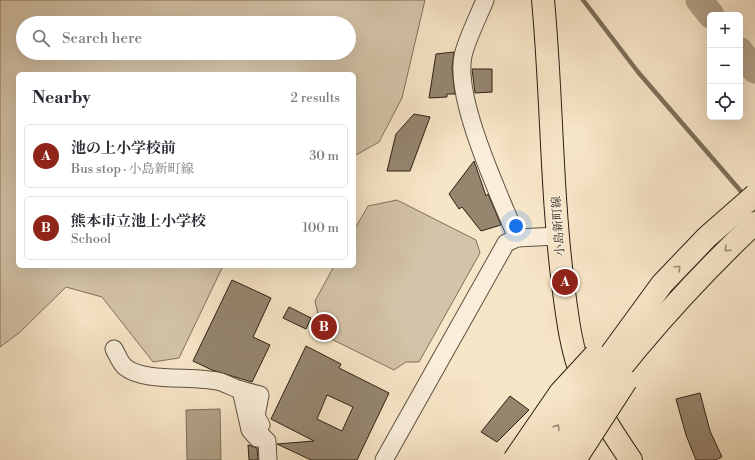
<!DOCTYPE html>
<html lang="en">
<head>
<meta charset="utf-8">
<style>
  :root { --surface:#fff; --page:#f2f2f3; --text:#2b2b33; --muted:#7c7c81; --line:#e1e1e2; --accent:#8f2418 }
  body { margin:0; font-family:"Libre Bodoni","Noto Serif JP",serif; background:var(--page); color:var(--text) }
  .controls { position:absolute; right:12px; top:12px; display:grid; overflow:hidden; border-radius:6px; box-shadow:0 4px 16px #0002 }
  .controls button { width:36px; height:36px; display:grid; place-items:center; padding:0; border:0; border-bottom:1px solid var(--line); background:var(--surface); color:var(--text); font:20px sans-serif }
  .you { position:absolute; left:516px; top:226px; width:14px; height:14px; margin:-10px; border:3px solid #fff; border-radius:50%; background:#1a73e8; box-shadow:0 0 0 6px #1a73e833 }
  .badge { display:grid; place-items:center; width:26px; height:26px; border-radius:50%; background:var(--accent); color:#fff; font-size:13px; font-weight:700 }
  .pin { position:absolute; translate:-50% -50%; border:2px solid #fff; box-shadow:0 1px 4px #0006 }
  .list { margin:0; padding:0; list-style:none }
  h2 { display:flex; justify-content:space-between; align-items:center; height:52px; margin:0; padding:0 16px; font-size:17px }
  h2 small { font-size:13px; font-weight:400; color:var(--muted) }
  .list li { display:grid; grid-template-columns:26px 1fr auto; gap:12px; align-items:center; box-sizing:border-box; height:64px; margin:0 8px 8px; padding:0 8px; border:1px solid var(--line); border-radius:6px }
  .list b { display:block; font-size:15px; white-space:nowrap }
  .list p { margin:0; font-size:13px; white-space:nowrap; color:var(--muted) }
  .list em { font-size:13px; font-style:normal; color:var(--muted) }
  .icon { flex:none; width:22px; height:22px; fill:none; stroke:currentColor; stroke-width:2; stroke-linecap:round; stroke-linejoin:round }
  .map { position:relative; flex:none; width:755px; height:460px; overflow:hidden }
  .search { position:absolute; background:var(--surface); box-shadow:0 4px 16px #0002; left:16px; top:16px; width:340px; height:44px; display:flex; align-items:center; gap:10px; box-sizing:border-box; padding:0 14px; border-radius:22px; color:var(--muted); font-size:15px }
  .panel { position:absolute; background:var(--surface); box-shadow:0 4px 16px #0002; left:16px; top:72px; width:340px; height:196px; border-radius:6px }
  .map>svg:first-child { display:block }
  .green { fill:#d4c3a8; stroke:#80715d; fill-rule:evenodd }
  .water { fill:#b2a289; stroke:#7c6e59 }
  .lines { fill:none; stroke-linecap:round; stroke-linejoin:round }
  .stream { stroke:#7c6e59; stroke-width:4.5 }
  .river { stroke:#b2a289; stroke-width:27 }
  .building { fill:#958670; stroke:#2b1f12; fill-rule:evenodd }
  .minor-casing { stroke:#5e503f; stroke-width:19 }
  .major-casing { stroke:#2b1f12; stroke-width:24 }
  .minor { stroke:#faeedb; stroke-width:17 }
  .major { stroke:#f7e5c7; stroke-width:22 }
  .highway-bridge-casing { stroke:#2b1f12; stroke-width:24; stroke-linecap:butt }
  .highway-bridge { stroke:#f7e5c7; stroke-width:22 }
  .oneway { stroke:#9b8c76 }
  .labels { text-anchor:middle; stroke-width:3; stroke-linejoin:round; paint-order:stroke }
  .street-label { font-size:12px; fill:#2b1f12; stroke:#faeedb }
</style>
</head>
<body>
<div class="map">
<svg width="755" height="460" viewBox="0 0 755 460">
  <rect width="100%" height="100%" fill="#f7e5c7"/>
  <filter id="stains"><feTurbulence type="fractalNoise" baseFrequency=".005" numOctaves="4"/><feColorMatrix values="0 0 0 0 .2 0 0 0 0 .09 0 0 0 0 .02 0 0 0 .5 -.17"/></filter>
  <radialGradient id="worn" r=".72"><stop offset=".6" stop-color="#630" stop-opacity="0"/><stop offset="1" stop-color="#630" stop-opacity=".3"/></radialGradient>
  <g class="green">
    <path d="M0 0H425L402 98 379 142 354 156V74H18V266H223L179 358 153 362 102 297 66 287 19 333 0 347ZM23 23H349V53H23Z"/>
    <polygon points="397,200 476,240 480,253 419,362 406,362 394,370 311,329 318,315 315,301 334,266 354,266 354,230 368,206"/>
  </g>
  <polygon class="water" points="220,409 221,460 187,460 186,410"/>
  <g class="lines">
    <polyline class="stream" points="583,0 638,72 745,196"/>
    <g class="river">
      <polyline points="699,0 711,15"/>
      <polyline points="740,51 755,70"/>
    </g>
  </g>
  <g class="building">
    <polygon points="454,52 452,68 455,94 447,94 447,97 429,98 436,54"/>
    <polygon points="472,69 492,69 492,92 475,93"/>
    <polygon points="414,114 430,117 410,171 387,171 396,134"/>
    <polygon points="474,161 486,196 488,194 501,225 481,231 462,207 459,209 449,194"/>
    <polygon points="232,280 271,298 253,337 270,345 252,382 212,370 193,361"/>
    <polygon points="289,307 311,318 306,329 283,318"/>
    <path d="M306 346 341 364 339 368 389 393 357 460H311L277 444 314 441 271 419ZM327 395 353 407 342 431 317 419Z"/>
    <polygon points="700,393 710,431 722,457 715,460 696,460 686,435 676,399"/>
    <polygon points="510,396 529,410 497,442 481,432"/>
    <polygon points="248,445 257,448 258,460 249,460"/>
  </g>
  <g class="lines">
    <defs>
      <g id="minor">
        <path d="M485 0C479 15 466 41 463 56 454 100 500 196 517 238"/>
        <path d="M114 349C117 354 120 363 125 367 144 383 195 375 221 382 227 384 234 388 241 390L250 430 257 438 263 437 267 441 268 460"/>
        <polyline points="241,390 260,395 256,416 261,425"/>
        <polyline points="384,460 506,243 517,238 557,236"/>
      </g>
      <path id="major" d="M543 0C552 95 551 190 563 284 567 315 571 350 583 379 596 408 613 434 631 460"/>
    </defs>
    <use href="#minor" class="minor-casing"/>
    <use href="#major" class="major-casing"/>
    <use href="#minor" class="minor"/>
    <use href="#major" class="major"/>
    <defs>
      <g id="highway-bridge">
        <path d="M554 459C612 372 680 294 755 223"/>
        <polyline points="514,460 560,393 595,355"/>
        <polyline points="536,460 562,421 662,284 707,237 755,195"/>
        <polyline points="575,460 626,381"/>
      </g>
    </defs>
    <use href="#highway-bridge" class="highway-bridge-casing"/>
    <use href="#highway-bridge" class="highway-bridge"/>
  </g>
  <defs><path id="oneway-chevron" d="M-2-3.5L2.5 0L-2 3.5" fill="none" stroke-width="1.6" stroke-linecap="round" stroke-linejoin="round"/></defs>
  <g class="oneway">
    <use href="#oneway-chevron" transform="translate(727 249) rotate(136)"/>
    <use href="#oneway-chevron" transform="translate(678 268) rotate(-46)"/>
    <use href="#oneway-chevron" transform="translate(557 427) rotate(-58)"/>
  </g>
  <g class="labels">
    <g class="street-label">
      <text transform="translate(558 226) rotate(-94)" y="4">小島新町線</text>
    </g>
  </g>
  <rect width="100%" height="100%" filter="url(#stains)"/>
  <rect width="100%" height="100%" fill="url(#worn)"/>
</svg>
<div class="controls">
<button>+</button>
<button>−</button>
<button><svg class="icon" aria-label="locate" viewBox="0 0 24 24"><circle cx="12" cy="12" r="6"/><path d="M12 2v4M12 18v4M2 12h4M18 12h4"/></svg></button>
</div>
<div class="you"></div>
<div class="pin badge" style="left:565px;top:282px">A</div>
<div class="pin badge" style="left:324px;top:327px">B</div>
<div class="search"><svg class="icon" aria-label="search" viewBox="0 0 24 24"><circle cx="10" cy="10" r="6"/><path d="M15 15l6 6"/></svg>Search here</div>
<section class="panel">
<h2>Nearby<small>2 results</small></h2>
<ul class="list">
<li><span class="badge">A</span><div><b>池の上小学校前</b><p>Bus stop · 小島新町線</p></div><em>30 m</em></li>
<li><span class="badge">B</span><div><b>熊本市立池上小学校</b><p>School</p></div><em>100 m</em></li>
</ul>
</section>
</div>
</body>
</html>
